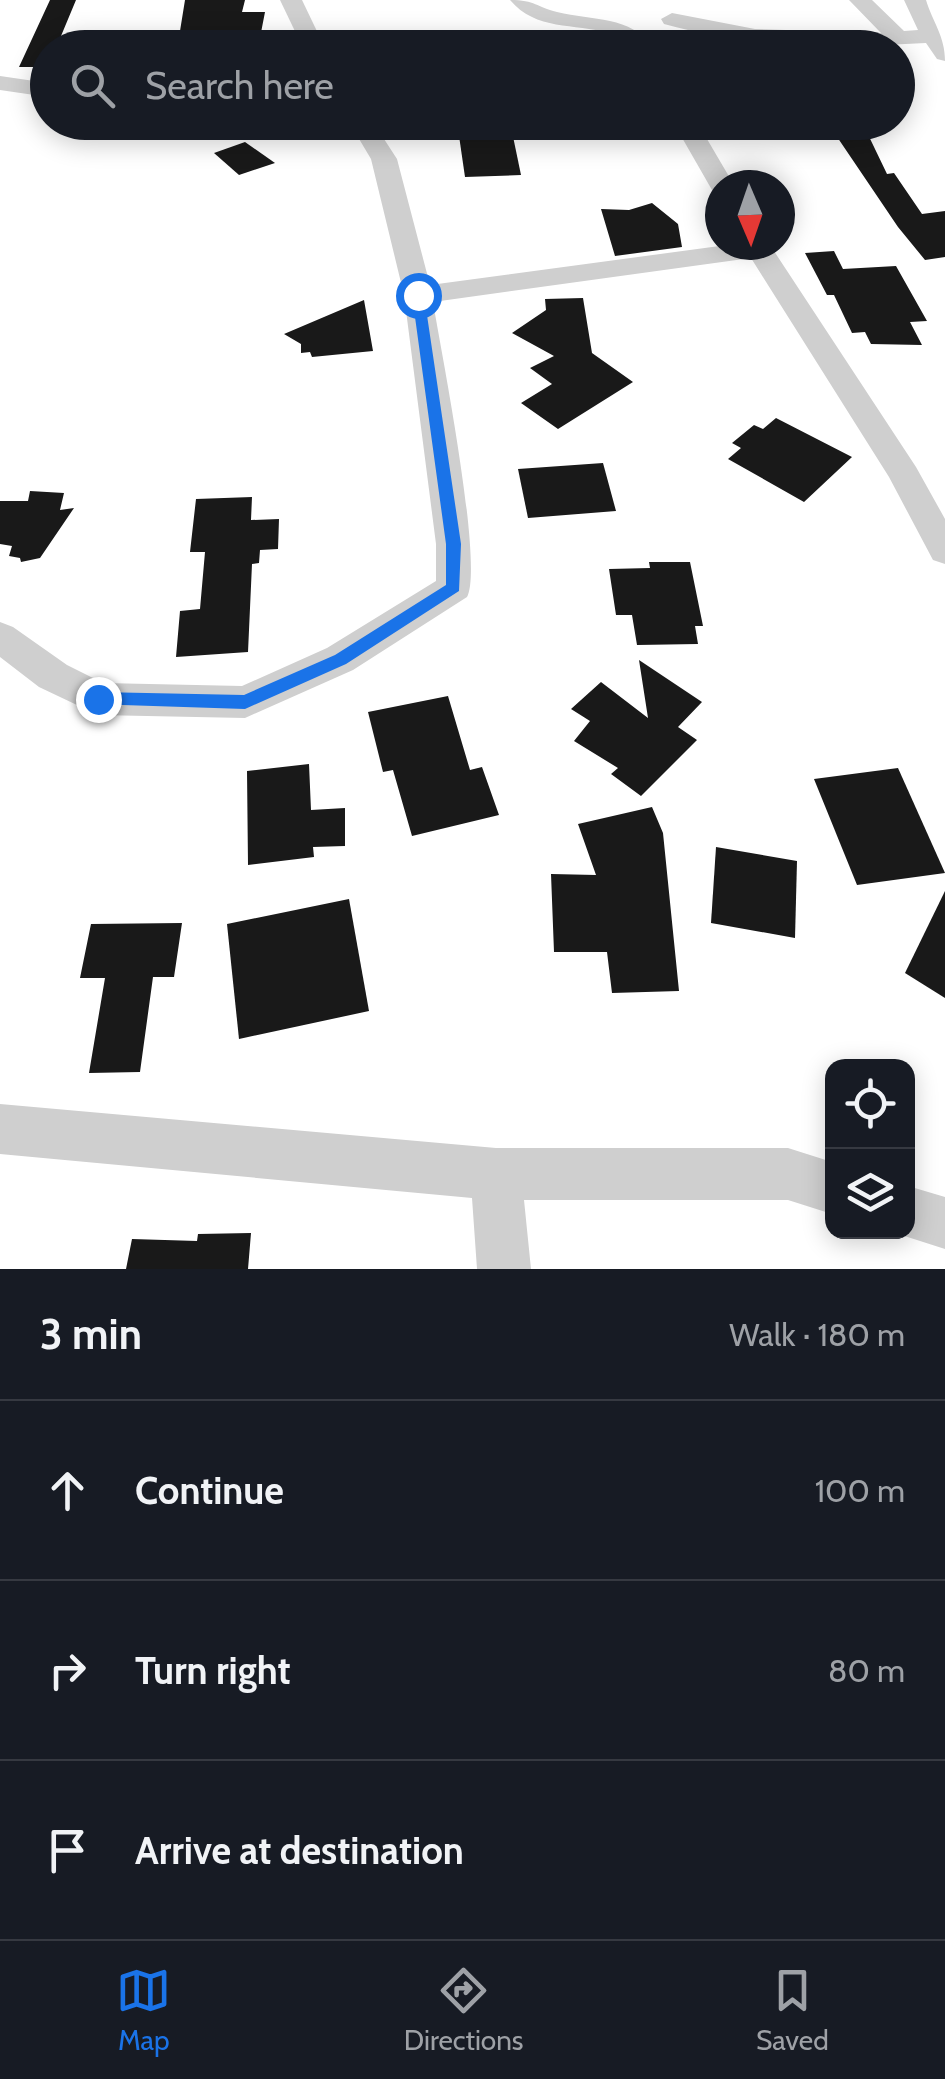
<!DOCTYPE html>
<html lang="en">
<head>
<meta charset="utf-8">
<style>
  :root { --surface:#171b24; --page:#20242c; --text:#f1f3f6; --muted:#9ea1a6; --line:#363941; --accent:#1a73e8 }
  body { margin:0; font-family:Cabin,sans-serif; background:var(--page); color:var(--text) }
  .controls { position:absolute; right:30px; bottom:30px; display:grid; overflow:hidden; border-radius:20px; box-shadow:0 5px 25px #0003 }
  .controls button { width:90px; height:90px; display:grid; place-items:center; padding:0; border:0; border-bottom:2px solid var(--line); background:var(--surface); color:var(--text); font:50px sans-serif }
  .compass { position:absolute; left:705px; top:170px; width:90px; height:90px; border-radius:50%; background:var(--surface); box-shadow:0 5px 25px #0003; rotate:178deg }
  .stop { position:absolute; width:30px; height:30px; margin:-22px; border:8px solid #1a73e8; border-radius:50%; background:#fff }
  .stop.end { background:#1a73e8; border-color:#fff; box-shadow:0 2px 10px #0008 }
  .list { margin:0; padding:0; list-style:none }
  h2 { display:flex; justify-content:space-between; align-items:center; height:130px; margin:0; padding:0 40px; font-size:42px }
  h2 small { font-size:32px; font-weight:400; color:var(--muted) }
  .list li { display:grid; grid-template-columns:65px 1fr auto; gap:30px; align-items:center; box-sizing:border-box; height:180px; padding:0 40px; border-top:2px solid var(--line) }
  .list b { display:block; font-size:38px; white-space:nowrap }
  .list em { font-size:32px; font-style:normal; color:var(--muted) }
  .icon { flex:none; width:55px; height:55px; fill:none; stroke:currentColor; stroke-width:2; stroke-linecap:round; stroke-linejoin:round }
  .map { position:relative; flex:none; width:945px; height:1269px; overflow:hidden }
  .search { position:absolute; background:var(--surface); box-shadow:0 5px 25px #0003; left:30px; right:30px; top:30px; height:110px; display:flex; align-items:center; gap:25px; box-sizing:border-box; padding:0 35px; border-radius:55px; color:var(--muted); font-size:38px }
  .sheet { height:670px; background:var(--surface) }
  nav { display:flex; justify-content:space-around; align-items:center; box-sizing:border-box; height:140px; border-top:2px solid var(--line); background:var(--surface); font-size:28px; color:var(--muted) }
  nav a { display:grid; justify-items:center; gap:5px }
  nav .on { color:var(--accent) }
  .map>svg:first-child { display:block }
  .building { fill:#191919 }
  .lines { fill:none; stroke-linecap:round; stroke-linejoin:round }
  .minor { fill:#cfcfcf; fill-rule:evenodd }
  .route { fill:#1a73e8 }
</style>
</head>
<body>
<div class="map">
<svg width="945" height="1269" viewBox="0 0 945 1269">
  <rect width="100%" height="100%" fill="#fff"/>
  <g class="building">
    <polygon points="50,0 76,0 56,48 48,48 48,67 19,67"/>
    <polygon points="185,0 245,0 242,12 265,12 258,48 186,48 190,31 180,31"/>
    <polygon points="457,122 510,122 521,175 465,177"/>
    <polygon points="827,122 862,122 887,174 894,173 922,214 945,211 945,257 925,260 898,227"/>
    <polygon points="245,142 275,163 239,175 214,153"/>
    <polygon points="652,203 678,224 682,247 615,256 601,209 629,210"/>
    <polygon points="834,251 843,269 896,266 927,321 910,322 922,345 871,344 865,332 852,333 834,295 827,295 805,253"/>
    <polygon points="583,298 592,353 633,382 558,429 521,403 552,384 530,368 554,356 512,333 546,310 545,299"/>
    <polygon points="364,300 373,351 312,357 310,352 301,353 301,344 284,334"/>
    <polygon points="776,418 852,457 804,502 728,459 741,448 732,443 754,425 763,429"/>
    <polygon points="603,463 616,511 528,518 518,469"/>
    <polygon points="30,491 64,493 60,510 74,508 40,558 21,562 20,558 9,556 12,546 0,544 0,501 28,501"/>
    <polygon points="252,497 251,520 279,519 278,549 260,550 259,563 252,564 248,652 176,657 180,611 200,609 205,552 190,552 196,499"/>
    <polygon points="649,562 690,562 703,626 695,626 698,644 637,645 632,615 616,615 609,569 650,568"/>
    <polygon points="639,660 702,702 678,727 697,740 641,796 611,774 618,768 574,741 590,721 571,709 601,682 648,718"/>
    <polygon points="448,696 470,770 482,767 499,815 412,836 393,770 383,772 368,712"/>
    <polygon points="309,764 311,810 345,808 345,846 313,847 314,857 248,865 247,771"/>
    <polygon points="898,768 945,873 857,885 814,779"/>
    <polygon points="652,807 663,833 679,991 612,993 607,952 554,952 551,874 596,875 578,824"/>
    <polygon points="716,847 797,861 795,938 711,923"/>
    <polygon points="945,891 945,998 905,973"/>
    <polygon points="349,899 369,1011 239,1039 227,924"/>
    <polygon points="182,923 174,977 153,977 140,1072 89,1073 105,978 80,978 91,924"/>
    <polygon points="251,1233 248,1269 126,1269 132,1239 197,1241 198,1234"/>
  </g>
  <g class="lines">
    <g class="minor">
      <polygon points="280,0 302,0 325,48 303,48"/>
      <path d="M510 0C536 0 536 7 557 12 593 21 630 15 654 48 627 48 631 40 609 33 574 23 536 31 510 0Z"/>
      <path d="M849 0H872L904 31 918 30 904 0H926C933 23 945 36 945 61L937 59 926 43C837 48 751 48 664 24L661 19 672 13 755 29 881 33Z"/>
      <polygon points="0,76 48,83 48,97 0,90"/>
      <path d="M349 122H373L397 159 430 285 727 245H770L916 467 945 519V564L933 560 889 477 751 258 433 302C441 350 484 565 467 597L353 670 245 718 98 715 39 687 0 657V622L13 627 67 665 103 683 242 686 327 648 436 581V544L404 295 371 159Z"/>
      <polygon points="673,122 697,122 734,185 720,185 720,192 712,190"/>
      <polygon points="0,1104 496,1148 788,1148 832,1162 832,1214 788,1200 524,1200 531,1269 477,1269 472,1198 0,1154"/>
      <polygon points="908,1186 945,1197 945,1249 892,1232 908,1232"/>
    </g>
  </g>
  <polygon class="route" points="418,292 424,295 461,544 459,591 346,664 245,709 92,704 89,699 98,692 244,695 335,655 446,585 446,544 412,295"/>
</svg>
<div class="controls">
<button><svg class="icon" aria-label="locate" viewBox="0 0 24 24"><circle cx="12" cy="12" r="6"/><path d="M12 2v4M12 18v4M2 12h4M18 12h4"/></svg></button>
<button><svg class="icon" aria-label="layers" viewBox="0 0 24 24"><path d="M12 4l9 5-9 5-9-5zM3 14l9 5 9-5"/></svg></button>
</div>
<svg class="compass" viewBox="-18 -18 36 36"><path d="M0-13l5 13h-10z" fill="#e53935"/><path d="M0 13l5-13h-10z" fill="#9ea1a6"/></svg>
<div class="stop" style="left:418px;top:295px"></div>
<div class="stop end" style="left:98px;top:699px"></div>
<div class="search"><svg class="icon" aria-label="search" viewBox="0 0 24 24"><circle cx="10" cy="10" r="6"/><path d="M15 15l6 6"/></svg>Search here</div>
</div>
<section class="sheet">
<h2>3 min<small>Walk · 180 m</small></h2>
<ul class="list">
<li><svg class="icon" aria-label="ahead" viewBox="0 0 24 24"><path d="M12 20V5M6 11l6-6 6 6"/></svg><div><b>Continue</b></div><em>100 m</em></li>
<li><svg class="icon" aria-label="right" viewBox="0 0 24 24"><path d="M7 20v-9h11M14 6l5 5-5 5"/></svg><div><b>Turn right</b></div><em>80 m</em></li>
<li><svg class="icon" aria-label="arrive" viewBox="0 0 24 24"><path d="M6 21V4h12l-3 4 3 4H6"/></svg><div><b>Arrive at destination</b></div></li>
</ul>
</section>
<nav>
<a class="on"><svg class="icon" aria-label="map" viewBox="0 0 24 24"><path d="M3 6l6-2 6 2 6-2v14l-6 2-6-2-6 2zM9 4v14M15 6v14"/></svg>Map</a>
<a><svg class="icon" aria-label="directions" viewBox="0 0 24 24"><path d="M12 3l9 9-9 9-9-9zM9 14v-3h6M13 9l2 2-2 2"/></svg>Directions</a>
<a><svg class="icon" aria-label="saved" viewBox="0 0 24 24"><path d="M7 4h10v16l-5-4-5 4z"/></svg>Saved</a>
</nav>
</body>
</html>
